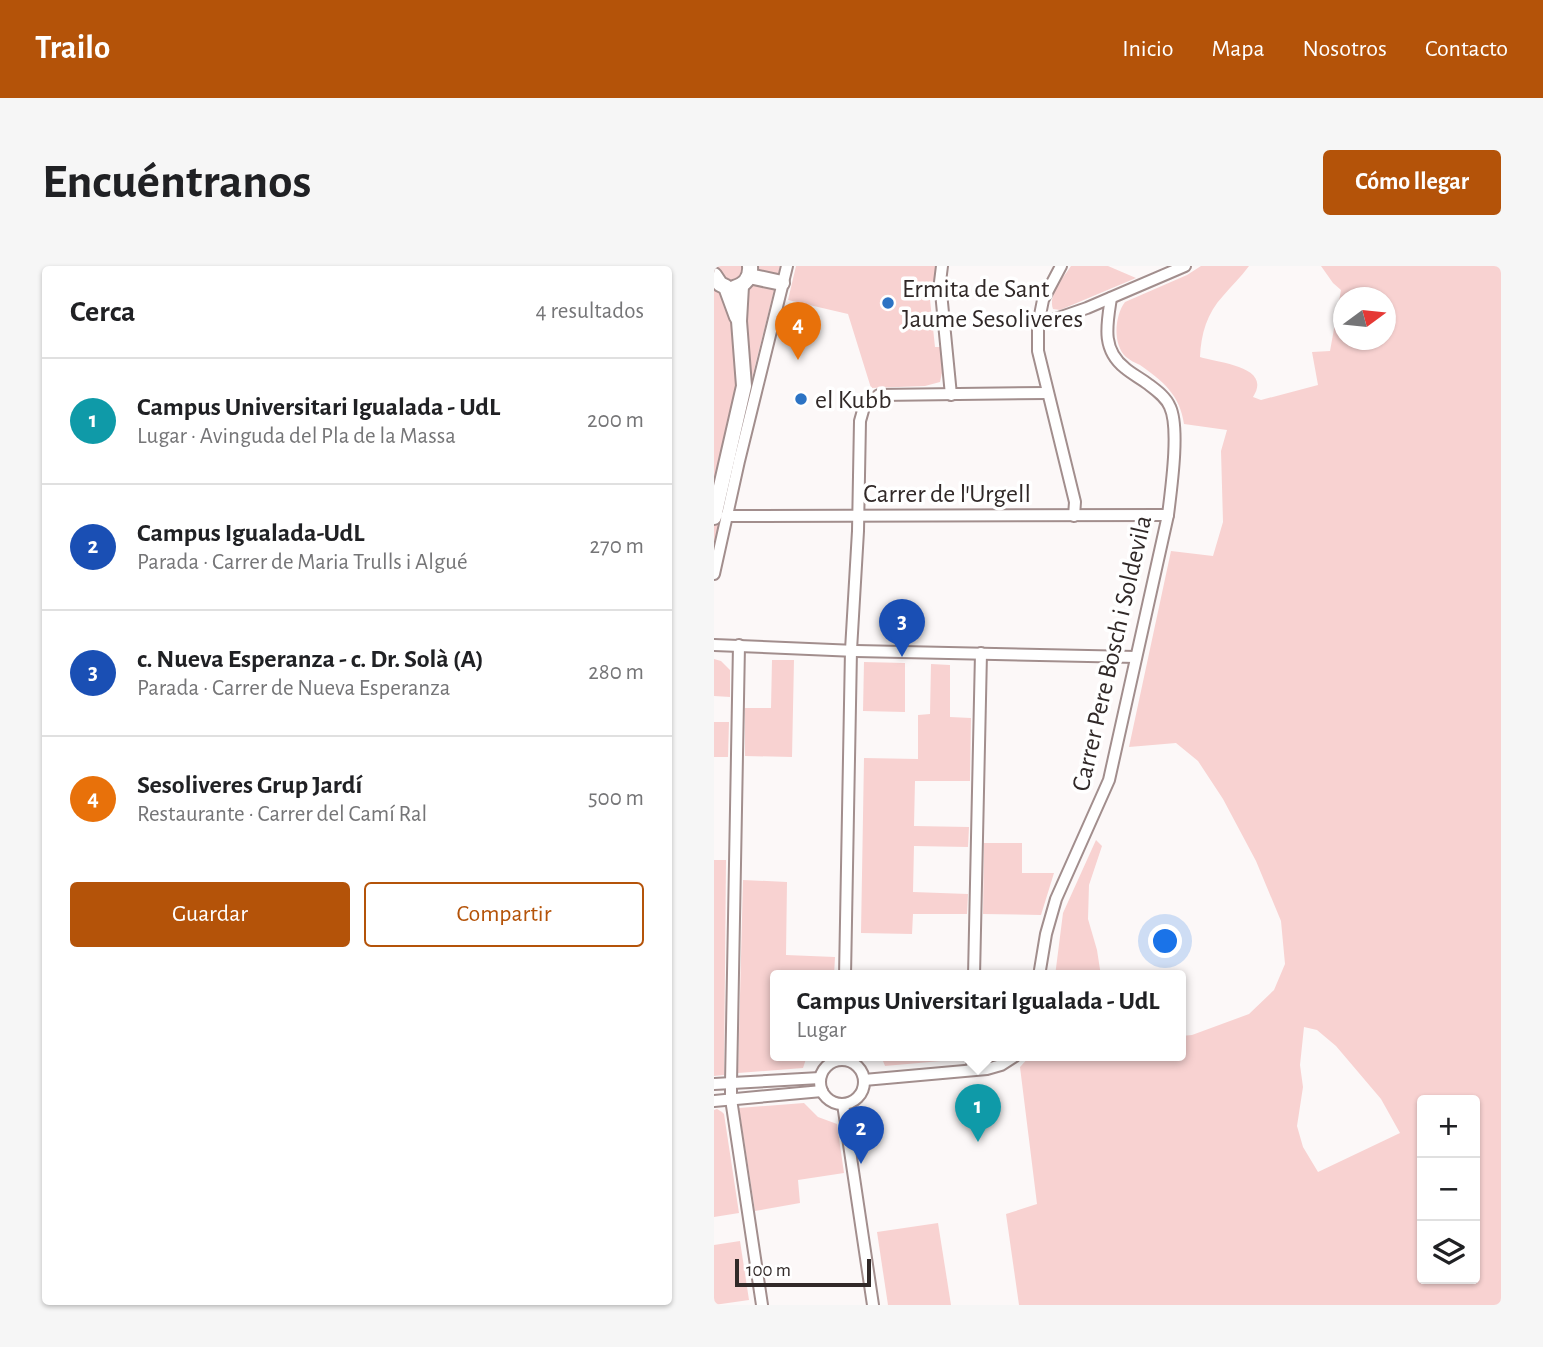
<!DOCTYPE html>
<html lang="es">
<head>
<meta charset="utf-8">
<style>
  :root { --surface:#fff; --page:#f6f6f6; --text:#202124; --muted:#757577; --line:#e0e0e0; --accent:#b45309 }
  body { margin:0; font-family:"Alegreya Sans",sans-serif; background:var(--page); color:var(--text) }
  .controls { position:absolute; right:21px; bottom:21px; display:grid; overflow:hidden; border-radius:7px; box-shadow:0 2px 5px #0004 }
  .controls button { width:63px; height:63px; display:grid; place-items:center; padding:0; border:0; border-bottom:2px solid var(--line); background:var(--surface); color:var(--text); font:35px sans-serif }
  .compass { position:absolute; left:619px; top:21px; width:63px; height:63px; border-radius:50%; background:var(--surface); box-shadow:0 2px 5px #0004; rotate:75deg }
  .scale { position:absolute; left:21px; bottom:18px; width:136px; box-sizing:border-box; padding-left:7px; border:4px solid #312928; border-top:0; font-size:19px; line-height:24px; white-space:nowrap; color:#312928; -webkit-text-stroke:5px #fff; paint-order:stroke }
  .you { position:absolute; left:452px; top:676px; width:24px; height:24px; margin:-18px; border:5px solid #fff; border-radius:50%; background:#1a73e8; box-shadow:0 0 0 10px #1a73e833 }
  .badge { display:grid; place-items:center; width:46px; height:46px; border-radius:50%; background:var(--accent); color:#fff; font-size:23px; font-weight:700 }
  .pin { position:absolute; translate:-50% -58px; filter:drop-shadow(0 2px 4px #0008) }
  .pin::after { content:''; position:absolute; top:37px; width:24px; height:21px; background:inherit; clip-path:polygon(0 0,100% 0,50% 100%) }
  .popup { position:absolute; left:56px; top:704px; width:416px; height:91px; box-sizing:border-box; display:grid; place-content:center; border-radius:7px; background:var(--surface); filter:drop-shadow(0 2px 5px #0005); font-size:23px; white-space:nowrap; color:var(--muted) }
  .popup b { font-size:26px; color:var(--text) }
  .popup::after { content:''; position:absolute; left:50%; top:100%; margin-left:-14px; border:14px solid transparent; border-top-color:var(--surface) }
  .list { margin:0; padding:0; list-style:none }
  h2 { display:flex; justify-content:space-between; align-items:center; height:91px; margin:0; padding:0 28px; font-size:30px }
  h2 small { font-size:23px; font-weight:400; color:var(--muted) }
  .list li { display:grid; grid-template-columns:46px 1fr auto; gap:21px; align-items:center; box-sizing:border-box; height:126px; padding:0 28px; border-top:2px solid var(--line) }
  .list b { display:block; font-size:26px; white-space:nowrap }
  .list p { margin:0; font-size:23px; white-space:nowrap; color:var(--muted) }
  .list em { font-size:23px; font-style:normal; color:var(--muted) }
  .actions { display:flex; gap:14px; padding:21px 28px }
  .actions a { flex:1; padding:16px 0; border:2px solid var(--accent); border-radius:7px; text-align:center; font-size:24px; color:var(--accent) }
  .actions .main { background:var(--accent); color:#fff }
  .icon { flex:none; width:38px; height:38px; fill:none; stroke:currentColor; stroke-width:2; stroke-linecap:round; stroke-linejoin:round }
  .map { position:relative; flex:none; width:787px; height:1039px; overflow:hidden; border-radius:7px }
  header { display:flex; align-items:center; gap:42px; box-sizing:border-box; height:98px; padding:0 35px; background:var(--accent); color:#fff }
  header strong { font-size:33px }
  nav { display:flex; gap:38px; margin-inline-start:auto; font-size:24px }
  .intro { display:flex; align-items:center; justify-content:space-between; box-sizing:border-box; height:168px; padding:0 42px }
  h1 { margin:0; font-size:49px }
  .button { padding:18px 32px; border-radius:7px; background:var(--accent); color:#fff; font-size:24px; font-weight:700 }
  main { display:flex; gap:42px; padding:0 42px }
  aside { flex:1; background:var(--surface); border-radius:7px; box-shadow:0 2px 5px #0004 }
  .map>svg:first-child { display:block }
  .green { fill:#f8d2d1; fill-rule:evenodd }
  .lines { fill:none; stroke-linecap:round; stroke-linejoin:round }
  .street-casing { stroke:#a28e8d; stroke-width:14 }
  .secondary-casing { stroke:#a28e8d; stroke-width:18 }
  .street { stroke:#fff; stroke-width:10 }
  .secondary { stroke:#fff; stroke-width:14 }
  .poi-dot { fill:#2c73c4; stroke:#fff; stroke-width:2.5 }
  .labels { text-anchor:middle; stroke-width:7; stroke-linejoin:round; paint-order:stroke }
  .poi-label { font-size:26px; fill:#312928; stroke:#fff; text-anchor:start }
  .street-label { font-size:26px; fill:#312928; stroke:#fff }
</style>
</head>
<body>
<header>
<strong>Trailo</strong>
<nav><a>Inicio</a><a>Mapa</a><a>Nosotros</a><a>Contacto</a></nav>
</header>
<div class="intro"><h1>Encuéntranos</h1><a class="button">Cómo llegar</a></div>
<main>
<aside>
<h2>Cerca<small>4 resultados</small></h2>
<ul class="list">
<li><span class="badge" style="background:#0f9aa8">1</span><div><b>Campus Universitari Igualada - UdL</b><p>Lugar · Avinguda del Pla de la Massa</p></div><em>200 m</em></li>
<li><span class="badge" style="background:#1a4fb4">2</span><div><b>Campus Igualada-UdL</b><p>Parada · Carrer de Maria Trulls i Algué</p></div><em>270 m</em></li>
<li><span class="badge" style="background:#1a4fb4">3</span><div><b>c. Nueva Esperanza - c. Dr. Solà (A)</b><p>Parada · Carrer de Nueva Esperanza</p></div><em>280 m</em></li>
<li><span class="badge" style="background:#e8710a">4</span><div><b>Sesoliveres Grup Jardí</b><p>Restaurante · Carrer del Camí Ral</p></div><em>500 m</em></li>
</ul>
<div class="actions"><a class="main">Guardar</a><a>Compartir</a></div>
</aside>
<div class="map">
<svg width="787" height="1039" viewBox="0 0 787 1039">
  <rect width="100%" height="100%" fill="#fcf8f8"/>
  <g class="green">
    <polygon points="0,0 66,0 34,128 0,282"/>
    <polygon points="82,0 221,0 221,23 215,24 221,81 227,81 228,107 226,116 211,120 157,122 134,48 74,34"/>
    <path d="M357 0H394L422 12 346 44 339 43C334 28 349 12 357 0Z"/>
    <path d="M487 0H535C527 11 517 20 509 30 493 47 487 68 486 91 504 97 559 100 539 131L547 134 604 119 598 86 616 85 627 24 619 17 607 0H787V1039H305L292 948 323 938 306 801 316 790H467V770L478 769 535 748 560 724 571 698 567 655 542 595 509 533 484 495 462 477 415 481 457 285 499 290 509 256 507 185 513 164 470 158C466 129 449 115 426 99 421 97 416 94 412 91 398 78 401 49 411 36L473 9ZM629 32H671V74H629ZM590 761 603 764 622 780 667 833 686 867 604 906 589 881 583 860 589 821 586 799ZM708 834H761V1013H708Z"/>
    <polygon points="0,393 7,395 16,404 16,431 0,430"/>
    <polygon points="58,394 80,394 78,491 31,490 31,442 57,442"/>
    <polygon points="150,396 191,397 191,446 149,445"/>
    <polygon points="217,398 236,399 236,451 257,452 256,515 201,515 200,560 255,561 254,581 200,580 199,626 254,628 253,648 199,648 198,668 147,667 150,492 204,493 204,449 216,448"/>
    <polygon points="0,456 15,456 14,491 0,491"/>
    <polygon points="382,574 388,580 375,619 374,653 383,684 387,710 341,710 349,647"/>
    <polygon points="270,577 308,577 308,607 340,607 327,649 269,648"/>
    <polygon points="0,594 12,594 10,809 0,810"/>
    <polygon points="29,614 73,616 72,689 121,691 120,710 61,710 61,790 93,790 89,802 24,807"/>
    <polygon points="167,790 249,790 249,793 171,800"/>
    <polygon points="90,837 104,851 123,858 130,907 84,914 86,937 41,945 25,842"/>
    <polygon points="3,843 8,846 10,848 25,947 0,951 0,844"/>
    <polygon points="224,957 237,1039 174,1039 163,966"/>
    <polygon points="26,975 35,1034 0,1039 0,979"/>
  </g>
  <g class="lines">
    <defs>
      <g id="street">
        <polyline points="228,0 226,16 237,129"/>
        <polyline points="347,0 329,34 324,59 324,85 361,236 360,250"/>
        <polyline points="324,59 373,42 471,0"/>
        <polyline points="12,250 454,249"/>
        <polyline points="0,308 25,195 73,0"/>
        <polyline points="0,379 142,385 422,391"/>
        <polyline points="25,379 17,817 17,833 48,1039"/>
        <polyline points="131,710 137,384 144,265 146,155 150,141 165,129 333,127"/>
        <polyline points="260,710 267,387"/>
        <path d="M325 710 332 668 342 633 395 514 454 249C457 224 466 162 456 141 452 131 442 124 434 118 426 112 418 108 411 102 387 83 393 58 397 32"/>
        <circle cx="128" cy="816" r="22"/>
        <polyline points="258,804 259,790"/>
        <polyline points="150,814 273,803 287,799 301,790"/>
        <polyline points="0,818 106,812"/>
        <polyline points="0,835 108,825"/>
        <polyline points="129,838 159,1039"/>
      </g>
      <g id="secondary">
        <polyline points="0,9 6,18 12,21 23,51"/>
        <polyline points="35,10 68,17"/>
        <path d="M20 22C31 19 37 12 36 0"/>
        <polyline points="0,251 30,120 25,55 27,20"/>
      </g>
    </defs>
    <use href="#street" class="street-casing"/>
    <use href="#secondary" class="secondary-casing"/>
    <use href="#street" class="street"/>
    <use href="#secondary" class="secondary"/>
  </g>
  <g class="poi-dot">
    <circle cx="174" cy="37" r="7"/>
    <circle cx="87" cy="133" r="7"/>
  </g>
  <g class="labels">
    <g class="poi-label">
      <text x="188" y="31">Ermita de Sant<tspan x="188" dy="30">Jaume Sesoliveres</tspan></text>
      <text x="101" y="142">el Kubb</text>
    </g>
    <g class="street-label">
      <text x="233" y="236">Carrer de l'Urgell</text>
      <text transform="translate(397 387) rotate(-77)" y="9">Carrer Pere Bosch i Soldevila</text>
    </g>
  </g>
</svg>
<div class="controls">
<button>+</button>
<button>−</button>
<button><svg class="icon" aria-label="layers" viewBox="0 0 24 24"><path d="M12 4l9 5-9 5-9-5zM3 14l9 5 9-5"/></svg></button>
</div>
<svg class="compass" viewBox="-18 -18 36 36"><path d="M0-13l5 13h-10z" fill="#e53935"/><path d="M0 13l5-13h-10z" fill="#757577"/></svg>
<div class="scale">100 m</div>
<div class="you"></div>
<div class="pin badge" style="left:264px;top:876px;background:#0f9aa8">1</div>
<div class="popup"><b>Campus Universitari Igualada - UdL</b>Lugar</div>
<div class="pin badge" style="left:147px;top:898px;background:#1a4fb4">2</div>
<div class="pin badge" style="left:188px;top:391px;background:#1a4fb4">3</div>
<div class="pin badge" style="left:84px;top:94px;background:#e8710a">4</div>
</div>
</main>
</body>
</html>
